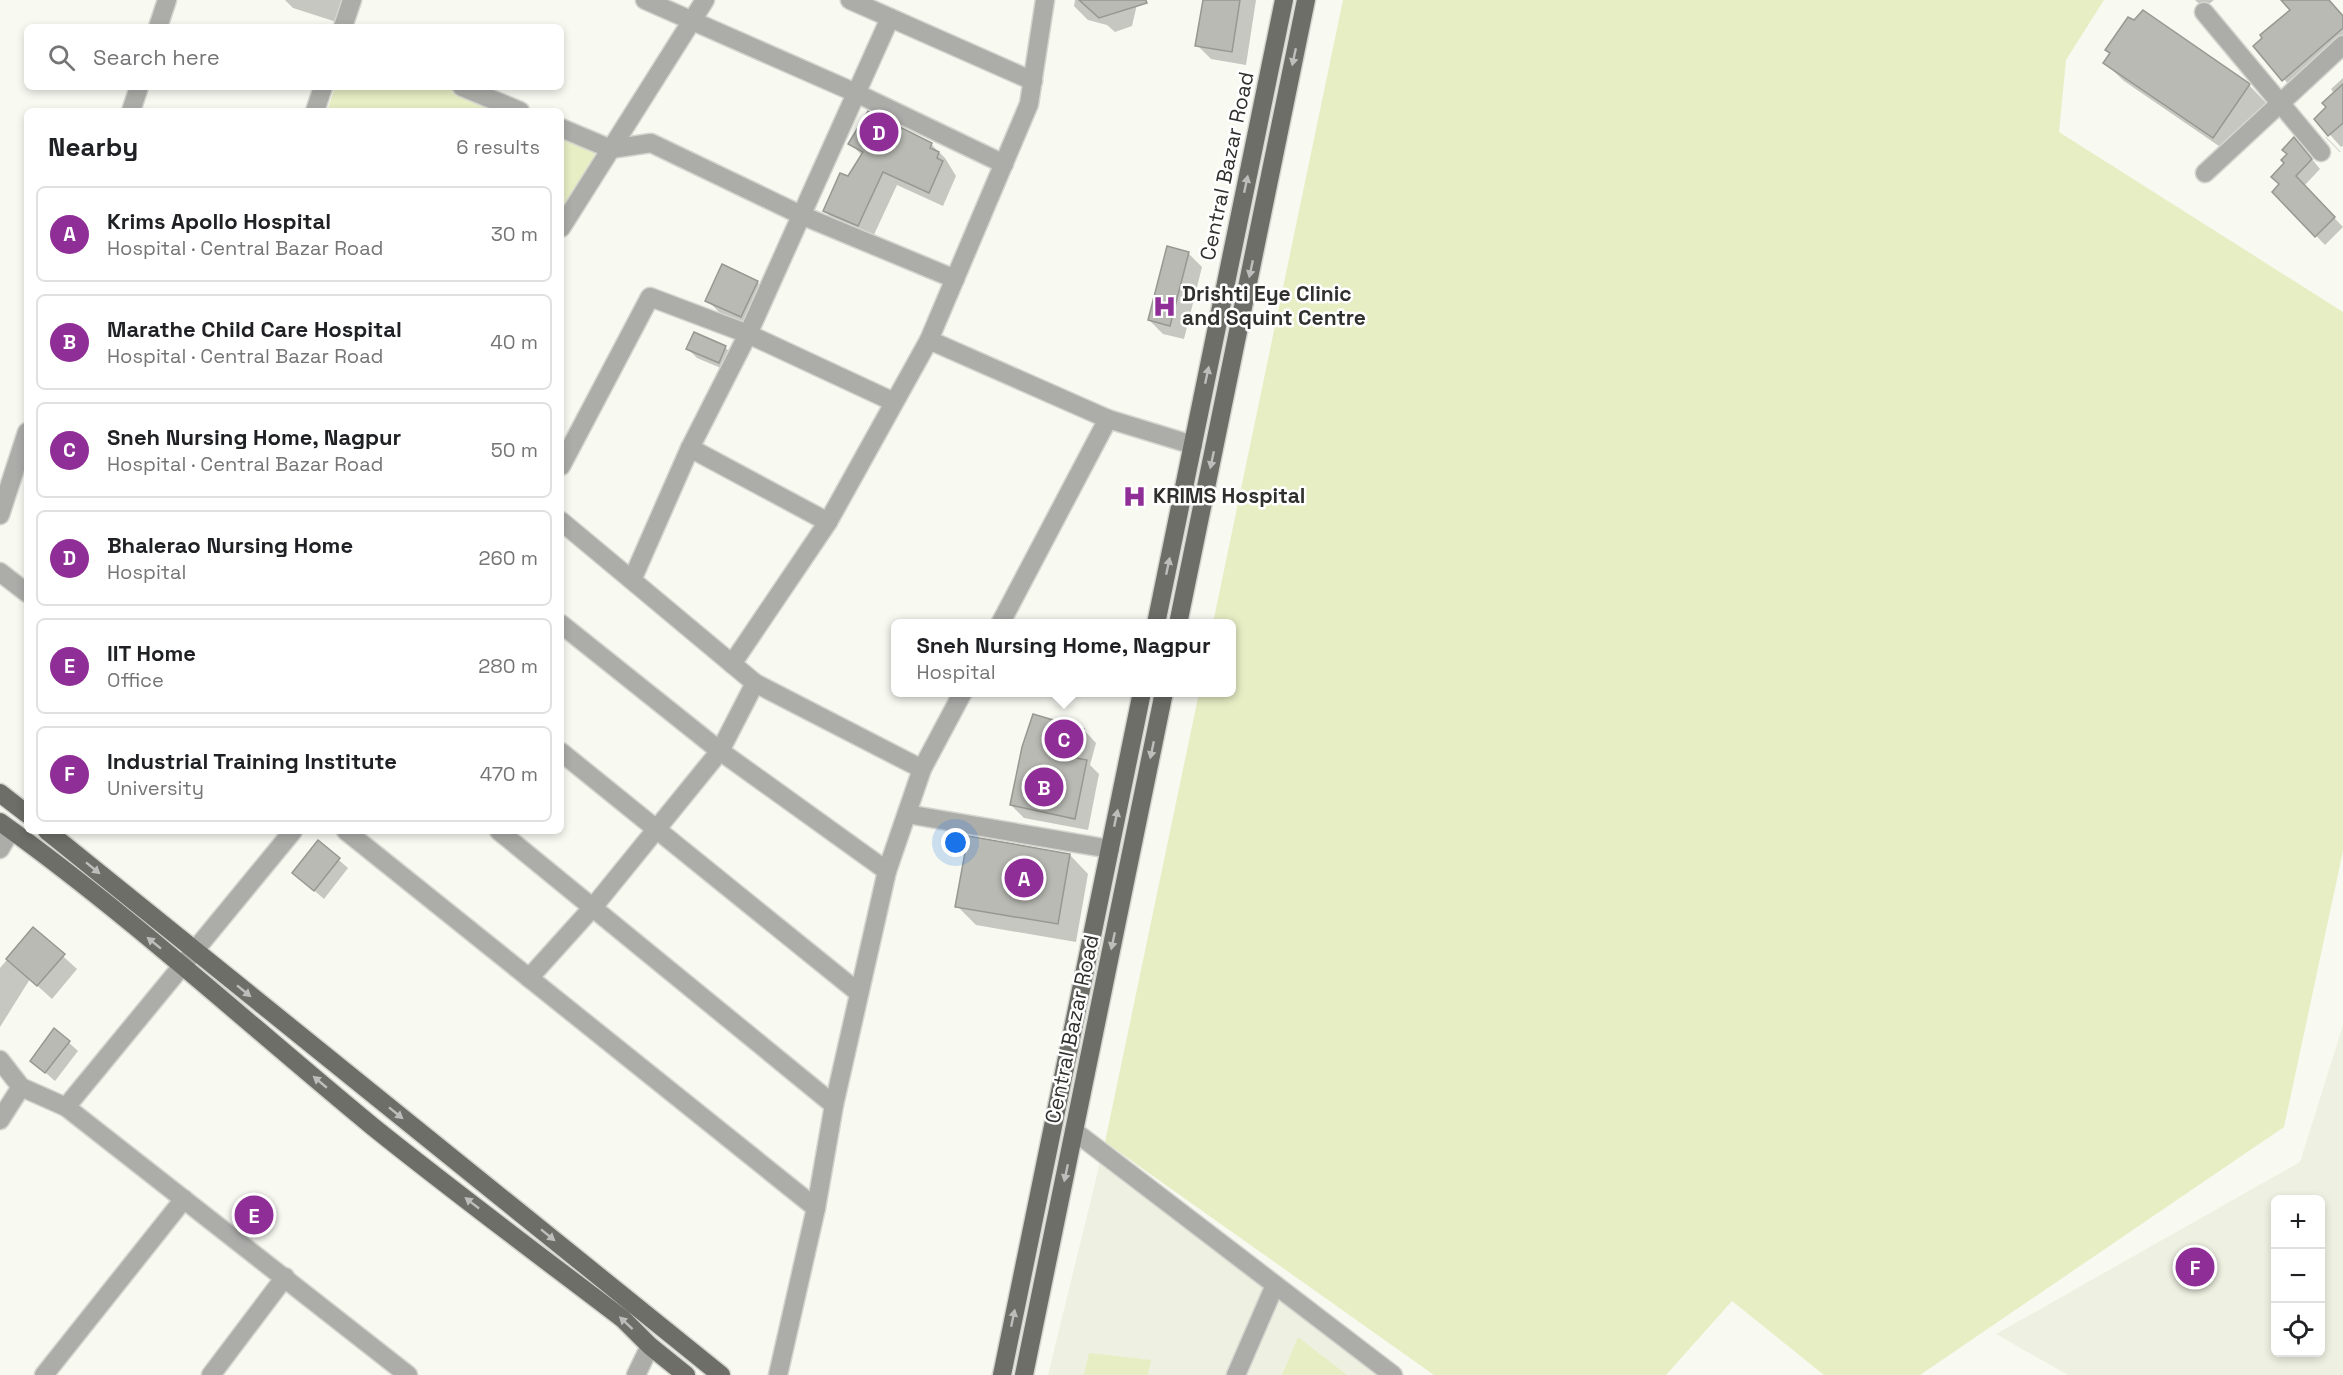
<!DOCTYPE html>
<html lang="en">
<head>
<meta charset="utf-8">
<style>
  :root { --surface:#fff; --page:#f6f6f6; --text:#202124; --muted:#757577; --line:#e0e0e0; --accent:#8f2e97 }
  body { margin:0; font-family:"Space Grotesk",sans-serif; background:var(--page); color:var(--text) }
  .controls { position:absolute; right:18px; bottom:18px; display:grid; overflow:hidden; border-radius:9px; box-shadow:0 3px 9px #0003 }
  .controls button { width:54px; height:54px; display:grid; place-items:center; padding:0; border:0; border-bottom:2px solid var(--line); background:var(--surface); color:var(--text); font:30px sans-serif }
  .you { position:absolute; left:956px; top:843px; width:21px; height:21px; margin:-15px; border:4px solid #fff; border-radius:50%; background:#1a73e8; box-shadow:0 0 0 9px #1a73e833 }
  .badge { display:grid; place-items:center; width:39px; height:39px; border-radius:50%; background:var(--accent); color:#fff; font-size:20px; font-weight:700 }
  .pin { position:absolute; translate:-50% -50%; border:3px solid #fff; box-shadow:0 2px 6px #0006 }
  .popup { position:absolute; left:891px; top:619px; width:345px; height:78px; box-sizing:border-box; display:grid; place-content:center; border-radius:9px; background:var(--surface); filter:drop-shadow(0 2px 4px #0005); font-size:20px; white-space:nowrap; color:var(--muted) }
  .popup b { font-size:22px; color:var(--text) }
  .popup::after { content:''; position:absolute; left:50%; top:100%; margin-left:-12px; border:12px solid transparent; border-top-color:var(--surface) }
  .list { margin:0; padding:0; list-style:none }
  h2 { display:flex; justify-content:space-between; align-items:center; height:78px; margin:0; padding:0 24px; font-size:26px }
  h2 small { font-size:20px; font-weight:400; color:var(--muted) }
  .list li { display:grid; grid-template-columns:39px 1fr auto; gap:18px; align-items:center; box-sizing:border-box; height:96px; margin:0 12px 12px; padding:0 12px; border:2px solid var(--line); border-radius:9px }
  .list b { display:block; font-size:22px; white-space:nowrap }
  .list p { margin:0; font-size:20px; white-space:nowrap; color:var(--muted) }
  .list em { font-size:20px; font-style:normal; color:var(--muted) }
  .icon { flex:none; width:33px; height:33px; fill:none; stroke:currentColor; stroke-width:2; stroke-linecap:round; stroke-linejoin:round }
  .map { position:relative; flex:none; width:2343px; height:1375px; overflow:hidden }
  .search { position:absolute; background:var(--surface); box-shadow:0 3px 9px #0003; left:24px; top:24px; width:540px; height:66px; display:flex; align-items:center; gap:15px; box-sizing:border-box; padding:0 21px; border-radius:9px; color:var(--muted); font-size:22px }
  .panel { position:absolute; background:var(--surface); box-shadow:0 3px 9px #0003; left:24px; top:108px; width:540px; height:726px; border-radius:9px }
  .map>svg:first-child { display:block }
  .built { fill:#eef1e1; fill-rule:evenodd }
  .green { fill:#e7eec4 }
  .shadow { fill:#0003 }
  .building { fill:#b9bab3; stroke:#979891; stroke-width:1.5 }
  .lines { fill:none; stroke-linecap:round; stroke-linejoin:round }
  .minor-casing { stroke:#d4d5ce; stroke-width:21 }
  .major-casing { stroke:#d4d5ce; stroke-width:21 }
  .minor { stroke:#acaca9; stroke-width:18 }
  .major { stroke:#6d6e68; stroke-width:18 }
  .oneway { fill:#bdbebb }
  .labels { text-anchor:middle; stroke-width:5; stroke-linejoin:round; paint-order:stroke }
  .street-label { font-size:21px; fill:#30312e; stroke:#fff }
  .poi-label { font-size:21px; font-weight:bold; fill:#30312e; stroke:#fff; text-anchor:start }
</style>
</head>
<body>
<div class="map">
<svg width="2343" height="1375" viewBox="0 0 2343 1375">
  <rect width="100%" height="100%" fill="#f8f9f1"/>
  <g class="built">
    <path d="M2343 1025V1375H2068L1996 1334 2300 1162ZM2276 1200H2320V1352H2276Z"/>
    <polygon points="1103,1150 1397,1375 1048,1375"/>
  </g>
  <g class="green">
    <polygon points="1343,0 2104,0 2066,60 2059,132 2343,312 2343,851 2284,1127 1920,1375 1824,1375 1732,1301 1666,1375 1434,1375 1105,1142 1199,693 1232,692 1232,624 1213,623"/>
    <polygon points="335,87 462,87 520,111 327,111"/>
    <polygon points="561,128 611,149 561,228"/>
    <polygon points="1298,1337 1347,1375 1282,1375"/>
    <polygon points="1089,1353 1151,1360 1148,1375 1084,1375"/>
  </g>
  <g class="shadow">
    <polygon points="285,0 357,0 349,26 293,8"/>
    <polygon points="1075,0 1138,0 1132,26 1115,32 1107,25 1088,20 1074,6"/>
    <polygon points="1205,0 1256,0 1246,65 1211,59 1197,45"/>
    <polygon points="2195,0 2214,0 2204,8"/>
    <polygon points="2288,0 2328,0 2343,16 2343,54 2297,94 2255,46 2292,10"/>
    <polygon points="2107,50 2249,85 2267,104 2232,155 2124,81 2105,63 2111,54"/>
    <polygon points="2343,78 2343,146 2341,147 2316,119 2328,107 2334,94 2331,89"/>
    <polygon points="2324,136 2327,138 2341,152 2340,152"/>
    <polygon points="850,143 931,144 945,158 956,176 943,206 897,185 872,239 839,225 825,211 863,156"/>
    <polygon points="2303,148 2320,169 2304,186 2343,227 2325,245 2274,192"/>
    <polygon points="1188,253 1202,267 1184,339 1163,334 1149,320"/>
    <polygon points="757,282 771,296 755,330 721,314 707,300"/>
    <polygon points="725,347 734,357 728,371 697,358 688,349"/>
    <polygon points="1034,716 1084,730 1096,743 1090,765 1099,774 1088,830 1024,818 1011,805"/>
    <polygon points="318,842 348,868 324,899 294,873"/>
    <polygon points="1070,855 1088,874 1076,942 976,925 957,906"/>
    <polygon points="33,929 77,969 52,999 30,979 0,1027 0,968"/>
    <polygon points="55,1030 78,1051 55,1081 32,1061"/>
  </g>
  <g class="building">
    <polygon points="1079,0 1146,0 1147,3 1099,18"/>
    <polygon points="1203,0 1240,0 1232,52 1195,46"/>
    <polygon points="2281,0 2329,0 2343,16 2343,28 2282,81 2253,46 2262,38 2260,35 2290,10"/>
    <polygon points="2143,10 2250,84 2213,138 2103,63 2110,53 2105,50 2128,17 2134,20"/>
    <polygon points="2343,84 2343,123 2328,136 2314,119 2326,107 2322,103"/>
    <polygon points="868,111 932,143 930,148 939,152 937,158 943,161 929,193 883,172 858,226 823,211 840,173 848,176 863,152 848,144"/>
    <polygon points="2294,137 2312,159 2296,176 2335,217 2315,237 2272,192 2279,184 2271,177 2284,163 2281,160 2287,154 2282,150"/>
    <polygon points="1167,246 1189,252 1170,326 1148,320"/>
    <polygon points="722,264 758,281 741,317 705,301"/>
    <polygon points="694,332 726,346 719,363 686,349"/>
    <polygon points="1033,714 1084,729 1076,758 1087,760 1075,819 1010,805 1022,747"/>
    <polygon points="968,836 1070,854 1058,924 955,907"/>
    <polygon points="318,840 340,858 314,891 292,873"/>
    <polygon points="33,927 65,954 37,986 6,959"/>
    <polygon points="54,1028 70,1041 45,1073 30,1061"/>
  </g>
  <g class="lines">
    <defs>
      <g id="minor">
        <polyline points="645,0 856,93 1004,164"/>
        <polyline points="850,0 1033,81"/>
        <polyline points="2204,12 2321,152"/>
        <polyline points="158,27 167,0"/>
        <polyline points="343,27 352,0"/>
        <polyline points="462,87 520,111"/>
        <polyline points="131,111 139,87"/>
        <polyline points="315,111 323,87"/>
        <polyline points="561,128 611,149 651,143 801,215 955,279"/>
        <polyline points="2205,173 2343,45"/>
        <polyline points="561,228 705,0"/>
        <polyline points="929,340 1108,419 1193,445"/>
        <polyline points="690,448 828,522"/>
        <polyline points="561,466 650,297 748,334 894,402"/>
        <polyline points="0,515 27,432"/>
        <polyline points="561,521 755,683 922,769"/>
        <polyline points="0,572 27,593"/>
        <polyline points="632,580 690,448 748,334 890,18"/>
        <polyline points="561,624 720,751 887,871"/>
        <polyline points="1000,624 1108,419"/>
        <polyline points="732,664 828,522 929,340 1029,104 1045,0"/>
        <polyline points="561,752 859,993"/>
        <polyline points="907,814 1110,849"/>
        <polyline points="346,831 816,1208"/>
        <polyline points="499,831 834,1105"/>
        <polyline points="0,849 11,830"/>
        <polyline points="529,978 594,906 720,751 755,683"/>
        <polyline points="0,1060 21,1087 66,1107 293,831"/>
        <polyline points="66,1107 408,1375"/>
        <polyline points="0,1120 21,1087"/>
        <polyline points="1074,1131 1393,1375"/>
        <polyline points="44,1375 184,1199"/>
        <polyline points="211,1375 285,1277"/>
        <polyline points="636,1375 650,1346"/>
        <polyline points="778,1375 816,1208 834,1105 887,871 922,769 963,692"/>
        <polyline points="1236,1375 1275,1285"/>
      </g>
      <g id="major">
        <polyline points="1156,624 1284,0"/>
        <polyline points="1178,624 1306,0"/>
        <polyline points="0,793 27,814"/>
        <path d="M0 822C130 915 248 1024 372 1126 454 1192 539 1255 623 1319L650 1346 686 1375"/>
        <polyline points="47,831 721,1375"/>
        <polyline points="1002,1375 1142,692"/>
        <polyline points="1024,1375 1164,692"/>
      </g>
    </defs>
    <use href="#minor" class="minor-casing"/>
    <use href="#major" class="major-casing"/>
    <use href="#minor" class="minor"/>
    <use href="#major" class="major"/>
  </g>
  <defs><path id="oneway-solid" d="M-6-.8H1V-3.2L6.5 0L1 3.2V.8H-6Z" transform="scale(1.5)"/></defs>
  <g class="oneway">
    <use href="#oneway-solid" transform="translate(1294 57) rotate(102)"/>
    <use href="#oneway-solid" transform="translate(1246 184) rotate(-78)"/>
    <use href="#oneway-solid" transform="translate(1251 269) rotate(102)"/>
    <use href="#oneway-solid" transform="translate(1207 375) rotate(-78)"/>
    <use href="#oneway-solid" transform="translate(1212 460) rotate(102)"/>
    <use href="#oneway-solid" transform="translate(1168 566) rotate(-78)"/>
    <use href="#oneway-solid" transform="translate(1152 750) rotate(102)"/>
    <use href="#oneway-solid" transform="translate(1116 818) rotate(-78)"/>
    <use href="#oneway-solid" transform="translate(93 868) rotate(39)"/>
    <use href="#oneway-solid" transform="translate(1113 941) rotate(102)"/>
    <use href="#oneway-solid" transform="translate(154 943) rotate(-141)"/>
    <use href="#oneway-solid" transform="translate(244 991) rotate(39)"/>
    <use href="#oneway-solid" transform="translate(320 1082) rotate(-140)"/>
    <use href="#oneway-solid" transform="translate(396 1113) rotate(39)"/>
    <use href="#oneway-solid" transform="translate(1066 1173) rotate(102)"/>
    <use href="#oneway-solid" transform="translate(472 1203) rotate(-142)"/>
    <use href="#oneway-solid" transform="translate(548 1235) rotate(39)"/>
    <use href="#oneway-solid" transform="translate(1013 1318) rotate(-78)"/>
    <use href="#oneway-solid" transform="translate(626 1323) rotate(-137)"/>
  </g>
  <defs>
    <symbol id="hospital-bare" viewBox="-9 -9 18 18"><path d="M-5-5h3v3.5h4V-5h3V5h-3V1.5h-4V5h-3Z" fill="#8f2e97" stroke="#fff" stroke-width="2.5" paint-order="stroke"/></symbol>
  </defs>
  <g fill-rule="evenodd">
    <use href="#hospital-bare" x="1148" y="290" width="33" height="33"/>
    <use href="#hospital-bare" x="1118" y="480" width="33" height="33"/>
  </g>
  <g class="labels">
    <g class="street-label">
      <text transform="translate(1227 166) rotate(-78)" y="7">Central Bazar Road</text>
      <text transform="translate(1072 1029) rotate(-78)" y="7">Central Bazar Road</text>
    </g>
    <g class="poi-label">
      <text x="1182" y="301">Drishti Eye Clinic<tspan x="1182" dy="24">and Squint Centre</tspan></text>
      <text x="1153" y="503">KRIMS Hospital</text>
    </g>
  </g>
</svg>
<div class="controls">
<button>+</button>
<button>−</button>
<button><svg class="icon" aria-label="locate" viewBox="0 0 24 24"><circle cx="12" cy="12" r="6"/><path d="M12 2v4M12 18v4M2 12h4M18 12h4"/></svg></button>
</div>
<div class="you"></div>
<div class="pin badge" style="left:1024px;top:878px">A</div>
<div class="pin badge" style="left:1044px;top:787px">B</div>
<div class="pin badge" style="left:1064px;top:739px">C</div>
<div class="popup"><b>Sneh Nursing Home, Nagpur</b>Hospital</div>
<div class="pin badge" style="left:879px;top:132px">D</div>
<div class="pin badge" style="left:254px;top:1215px">E</div>
<div class="pin badge" style="left:2195px;top:1267px">F</div>
<div class="search"><svg class="icon" aria-label="search" viewBox="0 0 24 24"><circle cx="10" cy="10" r="6"/><path d="M15 15l6 6"/></svg>Search here</div>
<section class="panel">
<h2>Nearby<small>6 results</small></h2>
<ul class="list">
<li><span class="badge">A</span><div><b>Krims Apollo Hospital</b><p>Hospital · Central Bazar Road</p></div><em>30 m</em></li>
<li><span class="badge">B</span><div><b>Marathe Child Care Hospital</b><p>Hospital · Central Bazar Road</p></div><em>40 m</em></li>
<li><span class="badge">C</span><div><b>Sneh Nursing Home, Nagpur</b><p>Hospital · Central Bazar Road</p></div><em>50 m</em></li>
<li><span class="badge">D</span><div><b>Bhalerao Nursing Home</b><p>Hospital</p></div><em>260 m</em></li>
<li><span class="badge">E</span><div><b>IIT Home</b><p>Office</p></div><em>280 m</em></li>
<li><span class="badge">F</span><div><b>Industrial Training Institute</b><p>University</p></div><em>470 m</em></li>
</ul>
</section>
</div>
</body>
</html>
